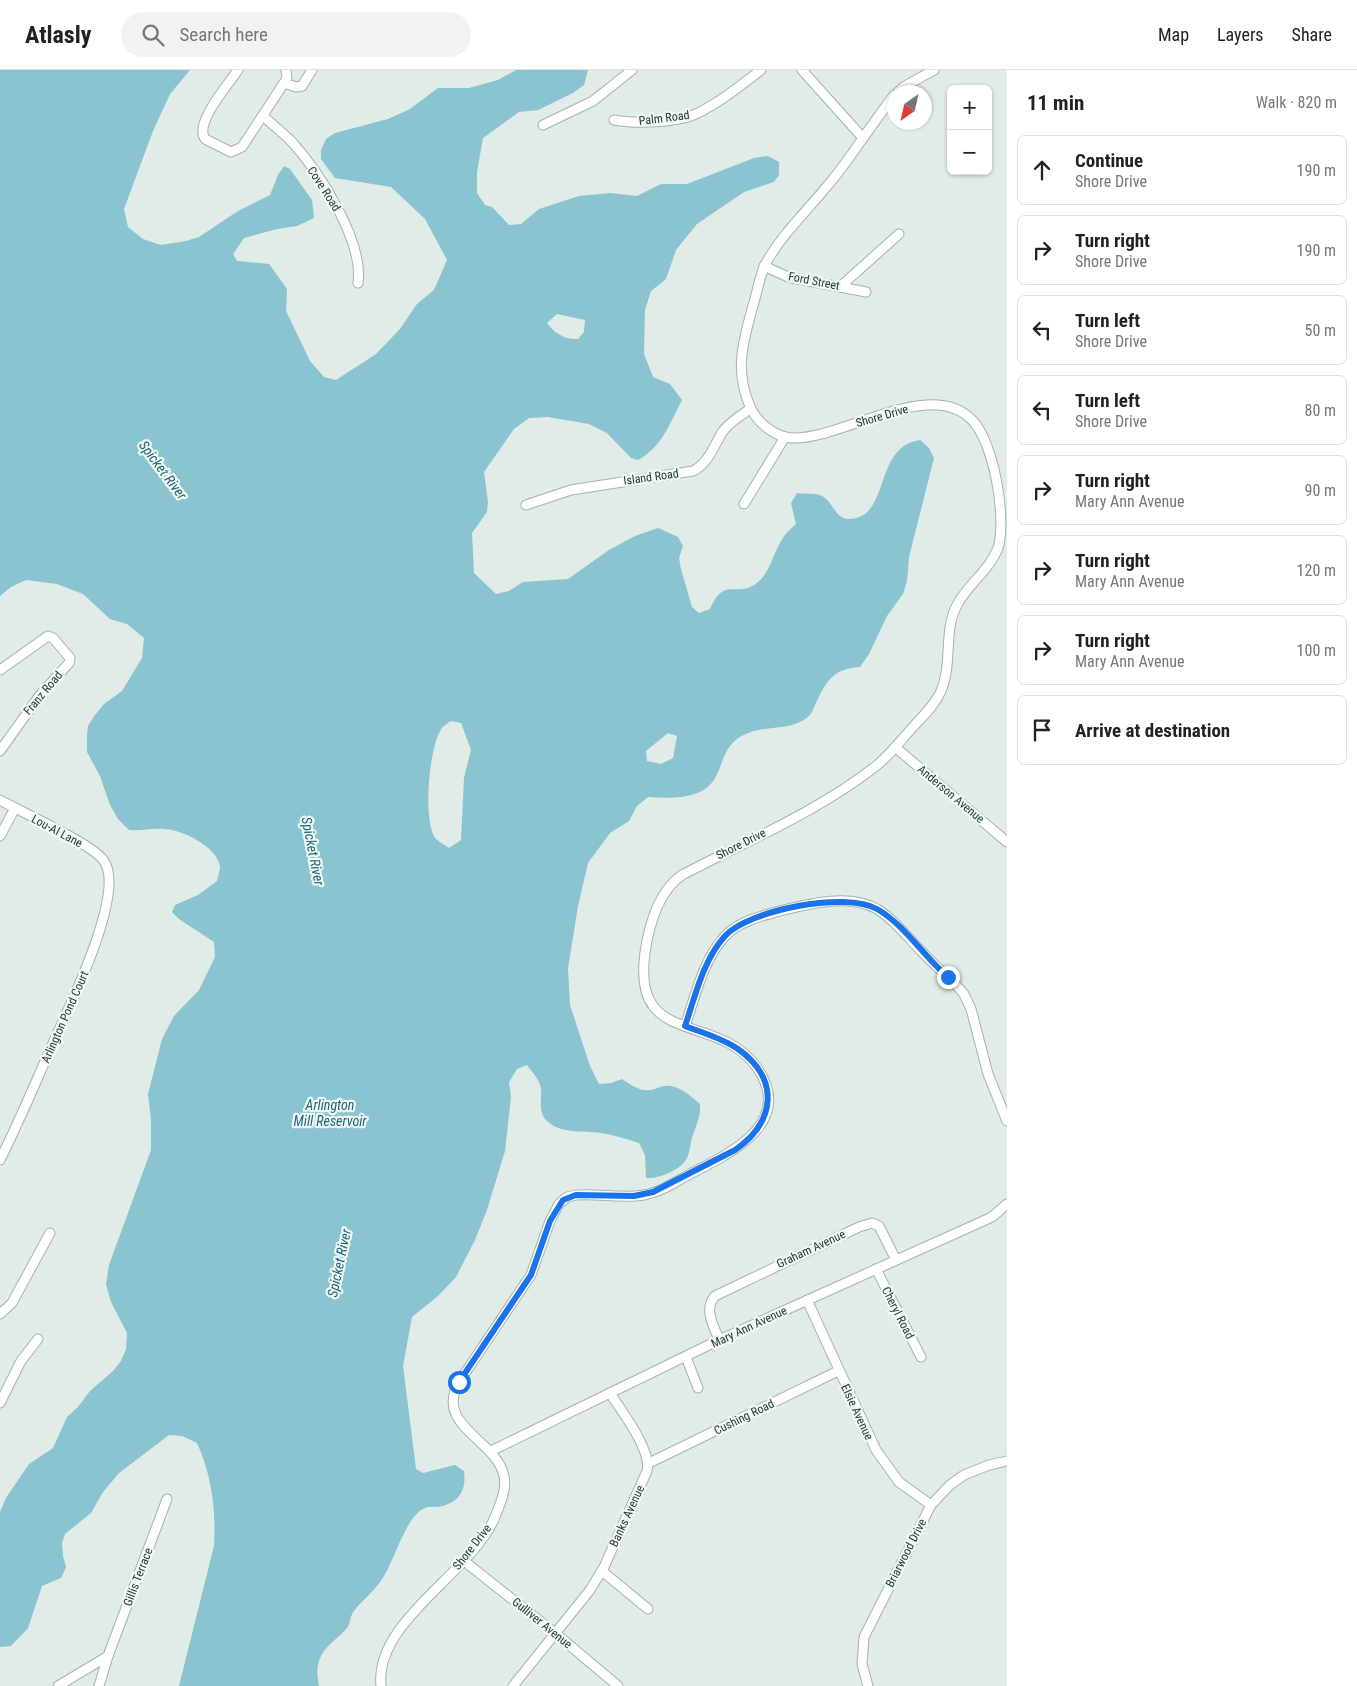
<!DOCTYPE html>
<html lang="en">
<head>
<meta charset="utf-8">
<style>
  :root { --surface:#fff; --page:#f2f2f2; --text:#222; --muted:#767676; --line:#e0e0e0 }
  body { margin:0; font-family:"Roboto Condensed",sans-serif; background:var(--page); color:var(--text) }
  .controls { position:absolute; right:15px; top:15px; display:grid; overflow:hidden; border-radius:8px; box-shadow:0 1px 4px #0004 }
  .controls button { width:45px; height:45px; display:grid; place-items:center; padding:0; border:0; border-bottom:1px solid var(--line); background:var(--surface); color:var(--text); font:25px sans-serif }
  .compass { position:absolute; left:887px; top:15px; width:45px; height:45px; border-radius:50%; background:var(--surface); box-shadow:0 1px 4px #0004; rotate:214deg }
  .stop { position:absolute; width:15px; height:15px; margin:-11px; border:4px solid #1a73e8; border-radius:50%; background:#fff }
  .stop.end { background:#1a73e8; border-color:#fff; box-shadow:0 1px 5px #0008 }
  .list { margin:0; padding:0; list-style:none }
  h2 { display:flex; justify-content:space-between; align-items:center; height:65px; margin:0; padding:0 20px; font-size:21px }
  h2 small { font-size:16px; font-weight:400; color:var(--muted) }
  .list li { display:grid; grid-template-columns:32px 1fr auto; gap:15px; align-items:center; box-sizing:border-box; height:70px; margin:0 10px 10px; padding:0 10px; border:1px solid var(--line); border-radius:8px }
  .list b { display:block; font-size:19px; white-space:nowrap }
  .list p { margin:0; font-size:16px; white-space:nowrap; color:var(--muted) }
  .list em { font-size:16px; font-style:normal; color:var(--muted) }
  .icon { flex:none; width:28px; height:28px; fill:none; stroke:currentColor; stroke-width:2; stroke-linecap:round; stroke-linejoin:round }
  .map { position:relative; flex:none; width:1007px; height:1616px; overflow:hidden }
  header { display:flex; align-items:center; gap:30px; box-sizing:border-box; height:70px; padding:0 25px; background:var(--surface); border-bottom:1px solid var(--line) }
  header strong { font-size:24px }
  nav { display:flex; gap:28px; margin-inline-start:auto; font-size:18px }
  .search { width:350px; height:45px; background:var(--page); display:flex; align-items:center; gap:12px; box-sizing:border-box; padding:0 18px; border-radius:28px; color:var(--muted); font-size:19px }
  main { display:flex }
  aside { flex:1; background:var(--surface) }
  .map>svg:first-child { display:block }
  .water { fill:#89c4d0; fill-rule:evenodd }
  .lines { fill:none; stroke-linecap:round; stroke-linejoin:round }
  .street-casing { stroke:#a4b3ae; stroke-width:11 }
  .street { stroke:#fff; stroke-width:9 }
  .route { stroke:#1a73e8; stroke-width:6 }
  .labels { text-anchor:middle; stroke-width:4.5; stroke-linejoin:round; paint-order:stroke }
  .street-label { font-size:12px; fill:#213c35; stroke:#f1f8f5 }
  .water-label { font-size:14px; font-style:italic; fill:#1c6677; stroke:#f1f8f5 }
</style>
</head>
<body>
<header>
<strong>Atlasly</strong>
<div class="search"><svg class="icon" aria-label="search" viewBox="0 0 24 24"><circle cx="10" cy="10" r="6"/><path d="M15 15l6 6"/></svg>Search here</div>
<nav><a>Map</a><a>Layers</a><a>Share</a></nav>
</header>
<main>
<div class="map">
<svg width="1007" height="1616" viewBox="0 0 1007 1616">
  <rect width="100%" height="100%" fill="#e1ebe7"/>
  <path class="water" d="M0 0H190L170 24 153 61 124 139 128 157 143 169 161 175 186 171 199 167 238 141 270 125 278 105 284 96 290 99 312 130 314 148 297 156 277 159 244 168 233 184 237 191 269 194 287 219 286 241 310 291 324 307 336 310 376 284 400 259 417 234 434 220 447 190 425 149 391 117 335 108 321 89V80L326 69 335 63 388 49 410 39 438 18H469L498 10 516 0H588L584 15 573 23 538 40 519 42 483 68 477 102V123L485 135 492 137 509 155 521 154 539 139 579 126 610 123 637 126 661 114H687L754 88 768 86 779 92V105L774 112 744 122 697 154 676 180 666 209 651 221 645 240 644 284 653 307 670 314 682 330C670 353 662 377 638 390L631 388 607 363 589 354 548 347 529 348 514 359 484 402 488 432 487 442 472 463 474 503 496 524 509 521 523 512 568 509 609 480 635 466 658 458 678 467 683 476 679 488 681 499 692 537 699 543 710 539C725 505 735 529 757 513 771 502 774 479 785 465 788 461 792 458 796 454L791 433 797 423C804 424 814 423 820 425 832 429 835 449 848 449 892 449 872 377 920 370L929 378 934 388 909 487 907 511 903 524 887 546 869 584 860 597C833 599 827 610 816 633 814 637 812 643 809 646 788 664 761 652 737 669 723 680 723 694 715 708 702 731 669 728 648 727L637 736 629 751 610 763 588 793 578 836 568 898 570 935 590 996 599 1014 611 1013 622 1009C632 1016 642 1023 655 1019 660 1017 664 1015 670 1016 681 1017 692 1027 700 1034 701 1047 696 1055 692 1068 690 1074 690 1082 687 1088 681 1100 659 1109 646 1108L645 1085 639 1073C626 1069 614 1065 601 1063 583 1060 559 1065 545 1049 538 1040 542 1029 541 1019 540 1010 532 1002 527 995L517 999 509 1012 511 1027 505 1081 487 1140 475 1170 456 1207 438 1226 412 1247 403 1296 416 1399 423 1403 455 1395 464 1401C466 1418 462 1430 443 1436 436 1438 428 1435 421 1440 405 1451 395 1488 384 1506 376 1520 364 1528 354 1541 350 1545 351 1553 347 1558 339 1568 327 1574 321 1586 316 1596 317 1605 319 1616H179L214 1476C216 1440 212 1406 197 1373L182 1366 169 1365 119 1403 103 1422 91 1443 65 1464 62 1473 63 1486 66 1497 61 1508 42 1516 28 1558 11 1576 0 1577V1442L6 1428 29 1394 53 1378 67 1347 78 1337 90 1321 113 1301 121 1291 126 1279 127 1263 111 1232 106 1214 109 1195 151 1080V1050L148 1024 162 969 174 946 199 920 215 887 214 872 179 849 172 842 175 835 198 825 217 811C218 807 220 800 220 796 216 776 183 760 164 759 152 758 141 761 129 760L118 749 110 735 100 706 87 682V664L88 656 95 645 104 634 122 621 142 588 144 568 127 554 110 549 83 524 57 514 26 510 11 517 0 526ZM557 244 585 250 584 262 578 269C565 270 554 263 547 253ZM451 651 461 653 471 680 464 708 461 770 449 778C445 775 439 772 436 769 422 752 429 675 442 658 444 655 448 653 451 651ZM668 663 677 666 673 688 661 694 647 691 646 681Z"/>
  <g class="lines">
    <defs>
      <g id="street">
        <path d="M238 0C228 15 194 53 205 69L231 82 242 77 284 13 296 17 302 16 312 0"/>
        <polyline points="284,13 287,8 286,0"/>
        <polyline points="898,22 905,16 934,0"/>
        <path d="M263 46C273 55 283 63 292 72 319 102 364 171 358 213"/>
        <path d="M614 50C636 54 676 53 696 44 719 33 740 16 761 0"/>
        <polyline points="543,55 593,31 632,0"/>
        <polyline points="863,68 894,25"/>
        <polyline points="764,196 788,207 866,222"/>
        <polyline points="841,216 899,164"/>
        <polyline points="744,434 785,367"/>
        <path d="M526 435 571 420 693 401C709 393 714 375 723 361 730 352 741 345 750 339"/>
        <polyline points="0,600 48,566 53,568 70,588 69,593 40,625 0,681"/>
        <polyline points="895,677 1007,772"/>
        <path d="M0 730C21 742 93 774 104 791 127 824 65 945 50 980 34 1016 18 1054 0 1090"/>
        <polyline points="0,766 15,738"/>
        <path d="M685 956C695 927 703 890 725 866 739 851 764 845 784 840 812 833 850 824 877 839 895 850 909 869 924 884 937 898 952 909 964 924L971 939 988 1004 1007 1051"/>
        <polyline points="876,1199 921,1287"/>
        <polyline points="807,1230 876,1380 899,1412 931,1435"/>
        <polyline points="0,1244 12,1233 50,1163"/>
        <path d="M719 1270C714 1256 703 1239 715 1226L859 1157 872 1153 879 1156 896 1190"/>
        <polyline points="686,1287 698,1318"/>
        <polyline points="0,1333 21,1291 38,1269"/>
        <polyline points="491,1381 719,1270 992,1147 1007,1134"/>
        <polyline points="649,1393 838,1301"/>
        <polyline points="464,1491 555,1563 618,1616"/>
        <polyline points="602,1501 648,1539"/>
        <polyline points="58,1616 108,1586 167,1429"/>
        <polyline points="99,1616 108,1586"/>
        <path d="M381 1616C374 1551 472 1503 495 1447 500 1434 507 1420 504 1406 496 1369 434 1356 459 1312L531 1205 550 1151 559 1134 567 1127 576 1125C598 1123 622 1129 644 1125 661 1122 677 1111 692 1103 731 1083 794 1053 758 999 716 937 622 984 648 866 653 844 663 818 682 805 747 771 819 741 876 696 890 685 901 670 913 657 923 646 935 635 941 621 953 593 943 561 957 535 968 514 989 501 998 478 1007 449 994 372 972 350 930 307 844 369 793 368 775 368 755 351 749 334 734 297 744 269 754 232 758 219 760 204 766 193 782 164 807 141 828 115 841 100 852 84 863 68L802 0"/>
        <path d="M513 1616 590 1520 604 1497 647 1401C652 1380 622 1342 610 1323"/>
        <polyline points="868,1616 862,1594 864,1567 931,1435 950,1415 964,1405 989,1395 1007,1391"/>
      </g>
    </defs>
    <use href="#street" class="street-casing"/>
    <use href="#street" class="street"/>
  </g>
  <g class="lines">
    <path class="route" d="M459 1312 531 1205 550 1151 563 1130 576 1125 634 1126 653 1122 735 1080C775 1052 781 1010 738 979 722 968 703 963 685 956 695 927 703 890 725 866 749 840 845 821 877 839 905 855 924 887 948 907"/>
  </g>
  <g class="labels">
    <g class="street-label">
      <text transform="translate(664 48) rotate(-7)" y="4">Palm Road</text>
      <text transform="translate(324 119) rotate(57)" y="4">Cove Road</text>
      <text transform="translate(814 211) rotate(11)" y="4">Ford Street</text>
      <text transform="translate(882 346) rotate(-16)" y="4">Shore Drive</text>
      <text transform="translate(651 407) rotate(-8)" y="4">Island Road</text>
      <text transform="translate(43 623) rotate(-50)" y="4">Franz Road</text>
      <text transform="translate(951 724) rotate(40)" y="4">Anderson Avenue</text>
      <text transform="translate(57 761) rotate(28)" y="4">Lou-Al Lane</text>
      <text transform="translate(741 774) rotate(-27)" y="4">Shore Drive</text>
      <text transform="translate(65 947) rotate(-66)" y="4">Arlington Pond Court</text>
      <text transform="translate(811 1179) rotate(-25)" y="4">Graham Avenue</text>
      <text transform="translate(898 1243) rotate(63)" y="4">Cheryl Road</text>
      <text transform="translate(749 1257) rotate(-25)" y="4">Mary Ann Avenue</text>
      <text transform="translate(857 1342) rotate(65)" y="4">Elsie Avenue</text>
      <text transform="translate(744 1347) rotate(-26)" y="4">Cushing Road</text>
      <text transform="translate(627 1446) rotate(-65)" y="4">Banks Avenue</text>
      <text transform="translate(472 1477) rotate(-52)" y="4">Shore Drive</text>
      <text transform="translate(906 1483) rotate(-63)" y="4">Briarwood Drive</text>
      <text transform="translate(138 1507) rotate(-69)" y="4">Gillis Terrace</text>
      <text transform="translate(542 1553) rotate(39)" y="4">Gulliver Avenue</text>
    </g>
    <g class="water-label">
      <text transform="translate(163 400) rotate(53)" y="5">Spicket River</text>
      <text transform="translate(313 781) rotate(79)" y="5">Spicket River</text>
      <text x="330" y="1040">Arlington<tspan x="330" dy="16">Mill Reservoir</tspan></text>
      <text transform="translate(339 1193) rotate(-78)" y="5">Spicket River</text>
    </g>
  </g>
</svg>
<div class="controls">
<button>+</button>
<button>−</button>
</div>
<svg class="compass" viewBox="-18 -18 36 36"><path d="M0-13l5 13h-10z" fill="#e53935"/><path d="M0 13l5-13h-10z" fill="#767676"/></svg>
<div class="stop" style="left:459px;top:1312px"></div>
<div class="stop end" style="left:948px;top:907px"></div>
</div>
<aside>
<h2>11 min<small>Walk · 820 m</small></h2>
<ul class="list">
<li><svg class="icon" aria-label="ahead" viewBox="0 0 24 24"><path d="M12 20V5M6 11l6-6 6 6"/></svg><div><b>Continue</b><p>Shore Drive</p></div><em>190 m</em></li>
<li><svg class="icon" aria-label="right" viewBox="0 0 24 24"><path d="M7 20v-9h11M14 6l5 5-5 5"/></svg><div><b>Turn right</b><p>Shore Drive</p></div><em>190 m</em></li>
<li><svg class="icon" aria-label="left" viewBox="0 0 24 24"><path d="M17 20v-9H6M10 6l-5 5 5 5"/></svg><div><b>Turn left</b><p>Shore Drive</p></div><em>50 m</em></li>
<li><svg class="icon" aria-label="left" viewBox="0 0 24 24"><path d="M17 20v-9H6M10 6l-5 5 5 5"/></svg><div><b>Turn left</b><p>Shore Drive</p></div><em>80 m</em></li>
<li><svg class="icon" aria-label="right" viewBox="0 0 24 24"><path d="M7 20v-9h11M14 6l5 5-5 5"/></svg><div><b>Turn right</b><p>Mary Ann Avenue</p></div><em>90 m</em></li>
<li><svg class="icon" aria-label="right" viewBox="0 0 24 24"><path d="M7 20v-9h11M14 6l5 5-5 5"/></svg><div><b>Turn right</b><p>Mary Ann Avenue</p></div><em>120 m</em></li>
<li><svg class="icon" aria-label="right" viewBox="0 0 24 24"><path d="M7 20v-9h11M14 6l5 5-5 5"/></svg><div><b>Turn right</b><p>Mary Ann Avenue</p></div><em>100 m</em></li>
<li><svg class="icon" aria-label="arrive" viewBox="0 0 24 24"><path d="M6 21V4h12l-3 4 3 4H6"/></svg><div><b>Arrive at destination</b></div></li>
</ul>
</aside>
</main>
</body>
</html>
